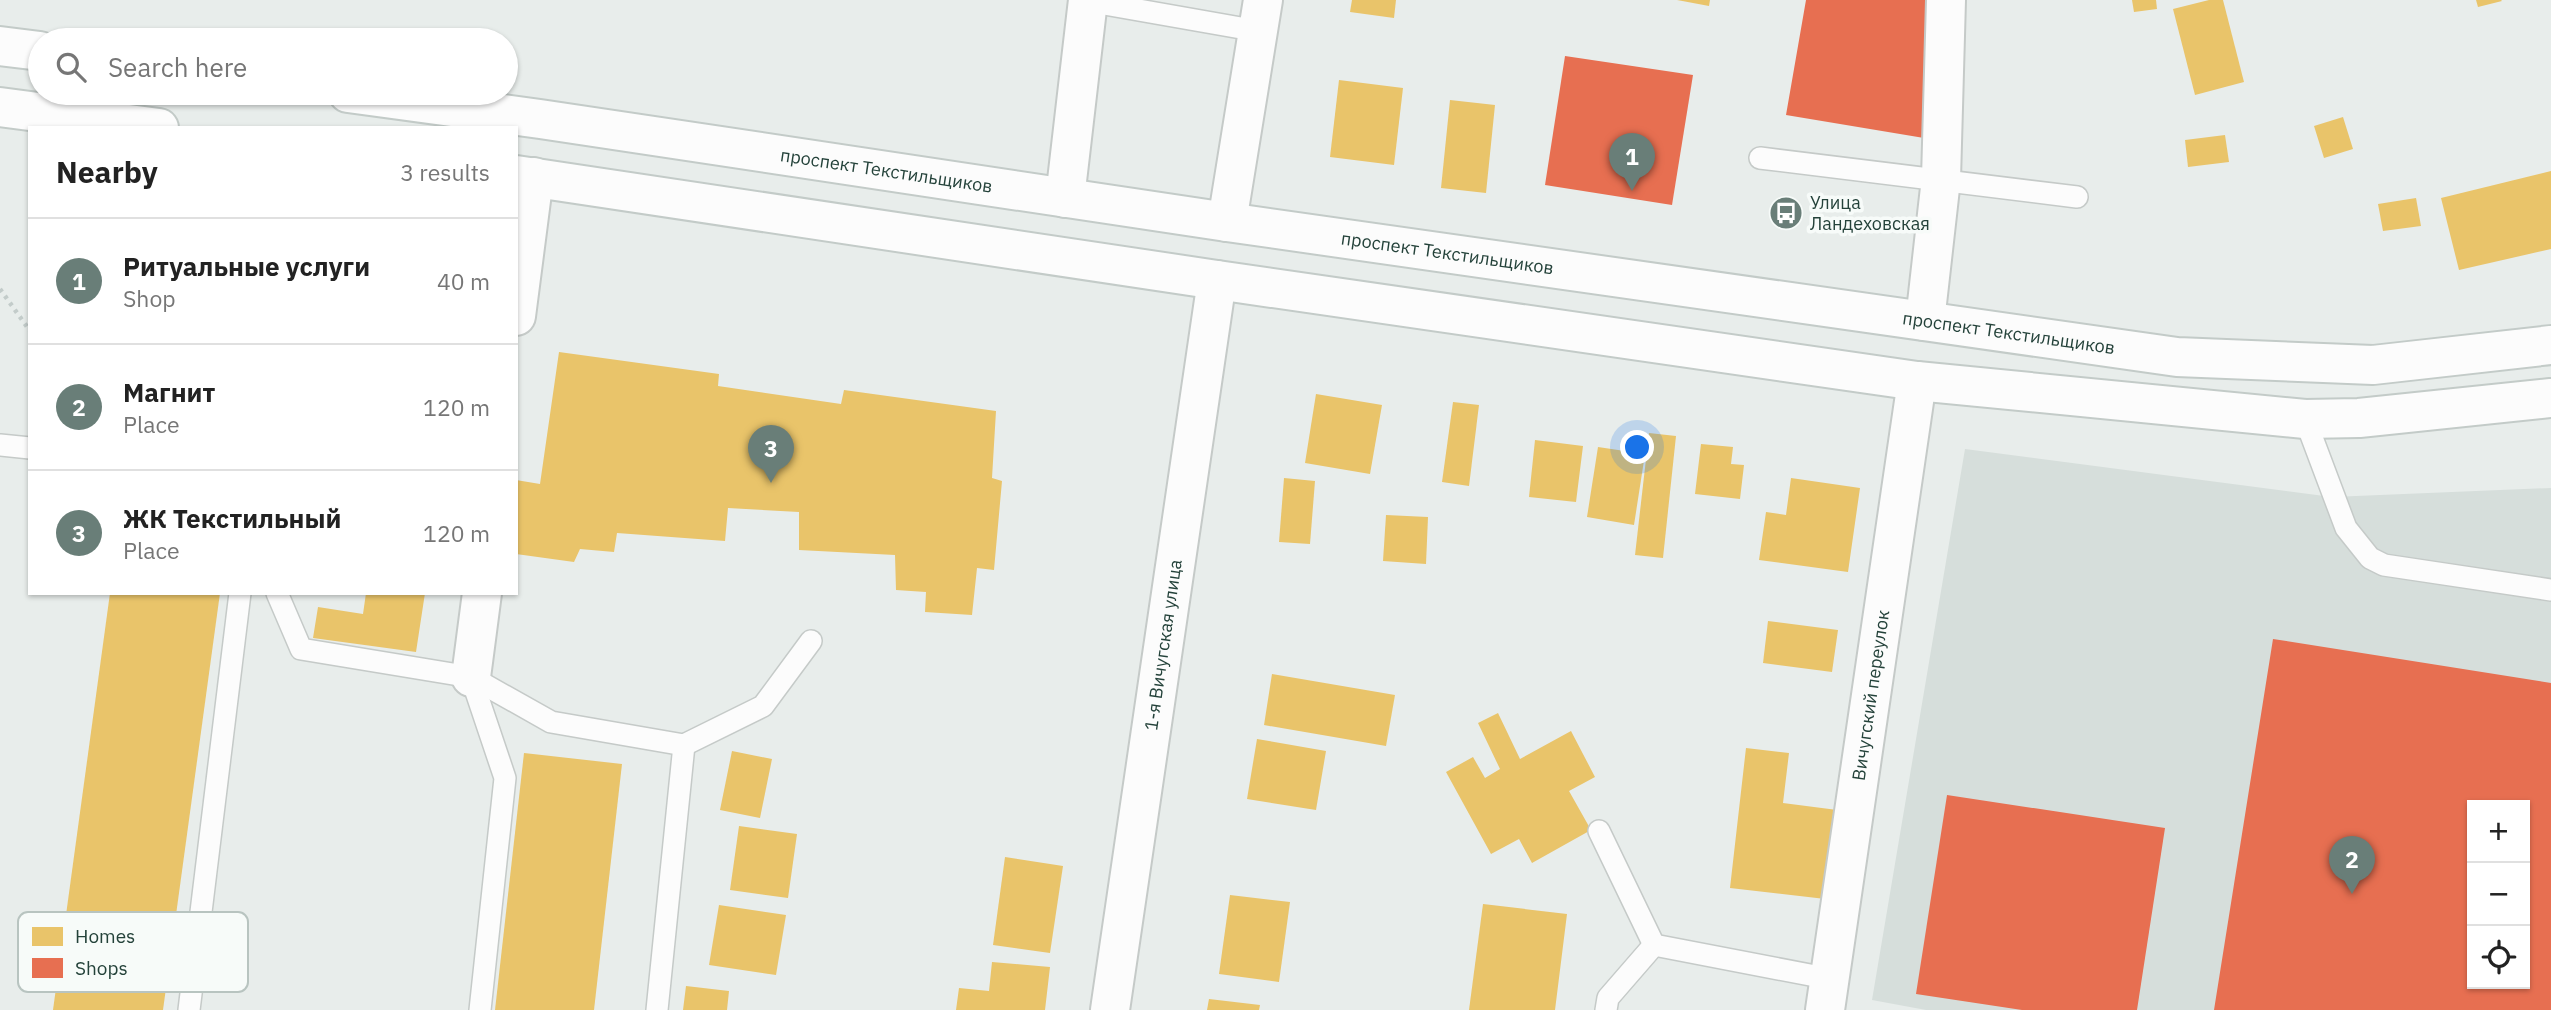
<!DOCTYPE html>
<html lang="en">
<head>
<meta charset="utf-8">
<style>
  :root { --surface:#fff; --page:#f2f2f2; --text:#222; --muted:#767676; --line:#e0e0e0; --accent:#697e78 }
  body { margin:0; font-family:"IBM Plex Sans",sans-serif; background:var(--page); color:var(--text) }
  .controls { position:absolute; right:21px; bottom:21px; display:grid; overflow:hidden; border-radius:0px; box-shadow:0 2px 5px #0004 }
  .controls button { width:63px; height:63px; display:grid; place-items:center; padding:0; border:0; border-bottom:2px solid var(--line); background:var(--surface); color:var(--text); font:35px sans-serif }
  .you { position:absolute; left:1638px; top:448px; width:24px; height:24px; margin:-18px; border:5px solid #fff; border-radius:50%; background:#1a73e8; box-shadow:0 0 0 10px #1a73e833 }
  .badge { display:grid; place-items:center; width:46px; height:46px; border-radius:50%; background:var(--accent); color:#fff; font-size:23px; font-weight:700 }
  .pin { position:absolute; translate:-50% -58px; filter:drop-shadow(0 2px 4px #0008) }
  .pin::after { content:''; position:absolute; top:37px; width:24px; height:21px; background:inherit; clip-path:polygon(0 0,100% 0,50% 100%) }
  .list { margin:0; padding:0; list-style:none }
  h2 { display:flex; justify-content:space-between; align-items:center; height:91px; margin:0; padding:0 28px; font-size:30px }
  h2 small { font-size:23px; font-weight:400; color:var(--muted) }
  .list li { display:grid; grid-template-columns:46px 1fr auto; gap:21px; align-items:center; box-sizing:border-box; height:126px; padding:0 28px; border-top:2px solid var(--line) }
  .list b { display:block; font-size:26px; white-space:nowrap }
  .list p { margin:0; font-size:23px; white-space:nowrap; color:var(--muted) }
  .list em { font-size:23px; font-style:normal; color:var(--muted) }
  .icon { flex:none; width:38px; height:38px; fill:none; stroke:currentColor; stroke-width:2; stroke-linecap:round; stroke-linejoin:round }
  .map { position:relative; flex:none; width:2551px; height:1010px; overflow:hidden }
  .search { position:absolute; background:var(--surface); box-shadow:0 2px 5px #0004; left:28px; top:28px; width:490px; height:77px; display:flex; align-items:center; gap:18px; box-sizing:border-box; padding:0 24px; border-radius:38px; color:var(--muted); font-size:26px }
  .panel { position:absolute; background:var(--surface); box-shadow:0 2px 5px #0004; left:28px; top:126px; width:490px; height:469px; border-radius:0px }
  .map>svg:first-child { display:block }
  .built { fill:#d6dedb; fill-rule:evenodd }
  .homes { fill:#e9c46a }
  .shops { fill:#e76f51; fill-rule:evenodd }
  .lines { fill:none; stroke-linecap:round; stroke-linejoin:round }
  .lane-casing { stroke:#c5cac8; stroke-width:24 }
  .street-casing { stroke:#c5cac8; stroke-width:42 }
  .secondary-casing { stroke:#c3cbc8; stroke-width:42 }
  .path { stroke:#c3ccca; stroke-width:4.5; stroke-dasharray:3.5 5; stroke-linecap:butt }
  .lane { stroke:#fcfcfc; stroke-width:21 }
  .street { stroke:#fcfcfc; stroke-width:38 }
  .secondary { stroke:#fcfcfc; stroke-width:38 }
  .labels { text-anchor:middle; stroke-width:7; stroke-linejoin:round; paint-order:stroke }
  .street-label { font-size:18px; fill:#24423a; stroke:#f7fbf9 }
  .poi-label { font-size:18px; fill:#24423a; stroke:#f7fbf9; text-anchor:start }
  .key { fill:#f7fbf9; stroke:#b8c4c0; stroke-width:2 }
  .key-label { font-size:19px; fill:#24423a }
</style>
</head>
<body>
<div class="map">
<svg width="2551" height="1010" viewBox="0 0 2551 1010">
  <rect width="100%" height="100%" fill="#e8edeb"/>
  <path class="built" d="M1965 449 2332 497 2551 488V1010H1926L1872 1000ZM2472 805H2525V984H2472Z"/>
  <g class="homes">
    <polygon points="1352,0 1396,0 1394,18 1350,12"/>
    <polygon points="1677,0 1710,0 1709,6"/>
    <polygon points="2132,0 2156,0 2157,9 2134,12"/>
    <polygon points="2209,0 2223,0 2244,82 2195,95 2173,9"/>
    <polygon points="2476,0 2501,0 2502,1 2478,7"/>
    <polygon points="1339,80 1403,88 1394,165 1330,157"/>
    <polygon points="1450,100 1495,105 1486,193 1441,188"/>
    <polygon points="2343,117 2353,149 2324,158 2314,126"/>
    <polygon points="2225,135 2229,162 2188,167 2185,140"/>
    <polygon points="2551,171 2551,249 2459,270 2441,198"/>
    <polygon points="2416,198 2421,226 2383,231 2378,204"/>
    <polygon points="559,352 719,374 718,386 841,404 844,390 996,411 992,478 1002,481 994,570 977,568 972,615 925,612 926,592 896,590 895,555 799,550 799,512 728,508 725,541 617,533 614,552 580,549 574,562 516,554 516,480 540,484"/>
    <polygon points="1316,394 1382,405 1370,474 1305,463"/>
    <polygon points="1453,402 1479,405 1469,486 1442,482"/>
    <polygon points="1649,433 1676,436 1663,558 1635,555"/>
    <polygon points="1535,440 1583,446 1576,502 1529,497"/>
    <polygon points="1701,444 1733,447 1731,464 1744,465 1740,499 1695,494"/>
    <polygon points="1598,447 1645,454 1634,525 1587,517"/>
    <polygon points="1284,478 1315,481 1310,544 1279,542"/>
    <polygon points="1791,478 1860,488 1848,572 1759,560 1766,512 1786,515"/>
    <polygon points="1386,515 1428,517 1426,564 1383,561"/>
    <polygon points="110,593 220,593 163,1010 53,1010"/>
    <polygon points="366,593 425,593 416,652 313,638 318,607 363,614"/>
    <polygon points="1768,621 1838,630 1832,672 1763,663"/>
    <polygon points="1272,674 1395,695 1386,746 1264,725"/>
    <polygon points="1498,713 1520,759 1571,731 1595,777 1569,791 1591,830 1532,863 1519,839 1491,854 1446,772 1473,757 1485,778 1500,769 1478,723"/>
    <polygon points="1257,739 1326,751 1316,810 1247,799"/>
    <polygon points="1746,748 1789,753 1783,803 1845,811 1834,900 1730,888"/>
    <polygon points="732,751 772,759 760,818 720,810"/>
    <polygon points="524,753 622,764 594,1010 495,1010"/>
    <polygon points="739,826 797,834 788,898 730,890"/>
    <polygon points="1005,857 1063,866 1050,953 993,945"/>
    <polygon points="1230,895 1290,902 1279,982 1219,974"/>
    <polygon points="1483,904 1567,914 1555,1010 1469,1010"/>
    <polygon points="719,905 786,915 776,975 709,965"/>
    <polygon points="992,962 1050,967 1045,1010 956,1010 959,988 989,991"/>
    <polygon points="686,986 729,991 727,1010 683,1010"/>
    <polygon points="1209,999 1260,1005 1259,1010 1207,1010"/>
  </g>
  <g class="shops">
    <polygon points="1806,0 1929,0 1925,27 1943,31 1924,138 1786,115"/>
    <polygon points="1565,56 1693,75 1672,205 1545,185"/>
    <path d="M2273 639 2551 683V1010H2214ZM2472 805H2525V984H2472Z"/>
    <polygon points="1947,795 2165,828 2137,1010 2022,1010 1916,994"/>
  </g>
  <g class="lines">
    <defs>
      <g id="lane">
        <polyline points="1087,1 1258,31"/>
        <polyline points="1760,158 2077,197"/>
        <polyline points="2305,419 2346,528 2370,558 2384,565 2551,590"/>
        <polyline points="0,445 30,448"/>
        <polyline points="277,593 301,649 471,677 551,722 684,745 763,706 811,641"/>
        <polyline points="471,677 505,778 480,1010"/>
        <polyline points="1599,831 1654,945 1831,979"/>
        <polyline points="189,1010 240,593"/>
        <polyline points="657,1010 684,745"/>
        <polyline points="1606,1010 1608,998 1654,945"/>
      </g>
      <g id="street">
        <polyline points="1065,198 1088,0"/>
        <polyline points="1227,222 1263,0"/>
        <polyline points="516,316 534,177"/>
        <polyline points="1925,321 1941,179 1946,0"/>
        <polyline points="471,677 482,593"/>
        <path id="s1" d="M1110 1010 1217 280"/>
        <path id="s2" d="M1825 1010 1917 381"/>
      </g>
      <g id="secondary">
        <polyline points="0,46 40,51"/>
        <path id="s3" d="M348 93 540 119 1227 222 2177 357 2373 365 2551 345"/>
        <polyline points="0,107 159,128"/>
        <polyline points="516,175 1217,280 1917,381 2305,419 2359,418 2551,398"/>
      </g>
    </defs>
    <use href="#lane" class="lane-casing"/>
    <use href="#street" class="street-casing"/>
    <use href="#secondary" class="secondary-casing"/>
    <polyline class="path" points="0,289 30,331"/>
    <use href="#lane" class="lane"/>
    <use href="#street" class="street"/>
    <use href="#secondary" class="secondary"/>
  </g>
  <defs>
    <symbol id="bus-disc" viewBox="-11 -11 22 22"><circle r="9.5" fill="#697e78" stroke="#f7fbf9"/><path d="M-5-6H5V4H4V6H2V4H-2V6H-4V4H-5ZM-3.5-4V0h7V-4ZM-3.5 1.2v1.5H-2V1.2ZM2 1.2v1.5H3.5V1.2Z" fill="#fff"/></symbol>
  </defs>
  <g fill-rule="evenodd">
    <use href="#bus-disc" x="1767" y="194" width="38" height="38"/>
  </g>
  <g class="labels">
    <g class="street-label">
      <text dy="6" stroke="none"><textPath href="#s3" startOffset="544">проспект Текстильщиков</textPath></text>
      <text dy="6" stroke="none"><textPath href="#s3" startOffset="1111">проспект Текстильщиков</textPath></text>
      <text dy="6" stroke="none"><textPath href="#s3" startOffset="1678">проспект Текстильщиков</textPath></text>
      <text dy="6" stroke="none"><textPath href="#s1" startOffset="369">1-я Вичугская улица</textPath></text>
      <text dy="6" stroke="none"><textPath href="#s2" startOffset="318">Вичугский переулок</textPath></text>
    </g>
    <g class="poi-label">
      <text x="1810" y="209">Улица<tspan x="1810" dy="21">Ландеховская</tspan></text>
    </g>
  </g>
  <rect x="18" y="912" width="230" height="80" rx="10" class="key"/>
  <rect x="32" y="927" width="31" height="19" fill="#e9c46a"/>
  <rect x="32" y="958" width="31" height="20" fill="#e76f51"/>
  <g class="key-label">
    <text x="75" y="943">Homes</text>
    <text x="75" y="975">Shops</text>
  </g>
</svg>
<div class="controls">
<button>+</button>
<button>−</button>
<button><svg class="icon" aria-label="locate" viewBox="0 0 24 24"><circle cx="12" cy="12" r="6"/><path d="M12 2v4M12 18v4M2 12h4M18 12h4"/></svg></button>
</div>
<div class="you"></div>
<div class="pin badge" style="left:1632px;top:191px">1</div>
<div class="pin badge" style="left:2352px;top:894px">2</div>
<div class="pin badge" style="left:771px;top:483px">3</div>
<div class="search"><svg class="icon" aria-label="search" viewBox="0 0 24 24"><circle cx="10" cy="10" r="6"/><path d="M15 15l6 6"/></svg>Search here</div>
<section class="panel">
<h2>Nearby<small>3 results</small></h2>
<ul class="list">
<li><span class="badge">1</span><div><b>Ритуальные услуги</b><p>Shop</p></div><em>40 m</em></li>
<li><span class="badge">2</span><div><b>Магнит</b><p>Place</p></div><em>120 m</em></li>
<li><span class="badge">3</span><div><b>ЖК Текстильный</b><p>Place</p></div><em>120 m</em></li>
</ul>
</section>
</div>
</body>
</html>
